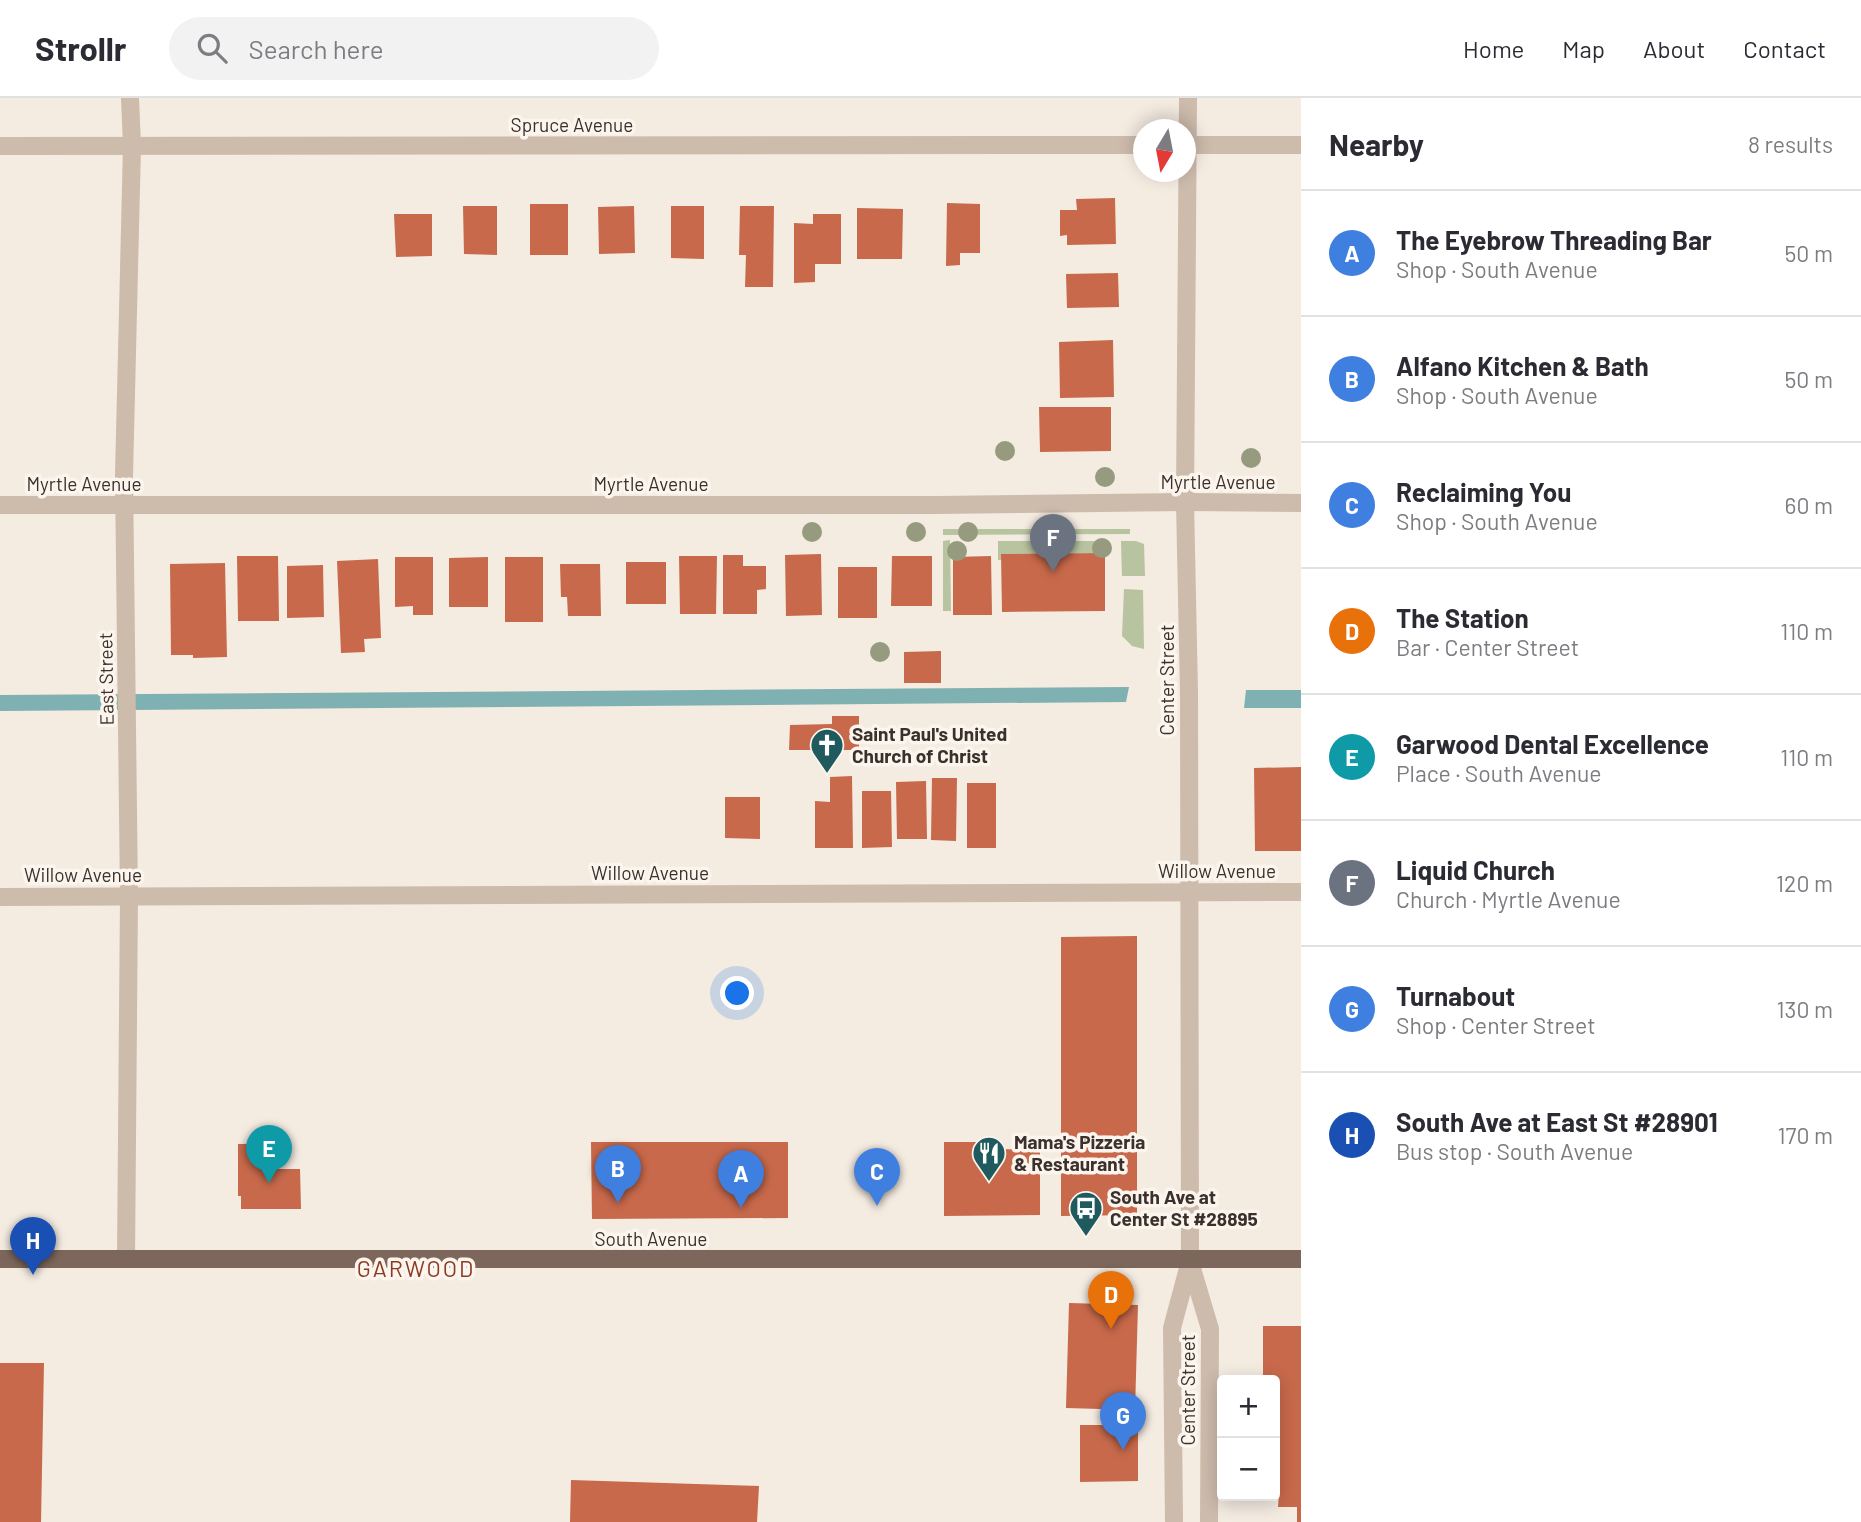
<!DOCTYPE html>
<html lang="en">
<head>
<meta charset="utf-8">
<style>
  :root { --surface:#fff; --page:#f2f2f3; --text:#2b2b33; --muted:#7c7c81; --line:#e1e1e2; --accent:#db2777 }
  body { margin:0; font-family:Barlow,sans-serif; background:var(--page); color:var(--text) }
  .controls { position:absolute; right:21px; bottom:21px; display:grid; overflow:hidden; border-radius:7px; box-shadow:0 4px 18px #0003 }
  .controls button { width:63px; height:63px; display:grid; place-items:center; padding:0; border:0; border-bottom:2px solid var(--line); background:var(--surface); color:var(--text); font:35px sans-serif }
  .compass { position:absolute; left:1133px; top:21px; width:63px; height:63px; border-radius:50%; background:var(--surface); box-shadow:0 4px 18px #0003; rotate:190deg }
  .you { position:absolute; left:738px; top:896px; width:24px; height:24px; margin:-18px; border:5px solid #fff; border-radius:50%; background:#1a73e8; box-shadow:0 0 0 10px #1a73e833 }
  .badge { display:grid; place-items:center; width:46px; height:46px; border-radius:50%; background:var(--accent); color:#fff; font-size:23px; font-weight:700 }
  .pin { position:absolute; translate:-50% -58px; filter:drop-shadow(0 2px 4px #0008) }
  .pin::after { content:''; position:absolute; top:37px; width:24px; height:21px; background:inherit; clip-path:polygon(0 0,100% 0,50% 100%) }
  .list { margin:0; padding:0; list-style:none }
  h2 { display:flex; justify-content:space-between; align-items:center; height:91px; margin:0; padding:0 28px; font-size:30px }
  h2 small { font-size:23px; font-weight:400; color:var(--muted) }
  .list li { display:grid; grid-template-columns:46px 1fr auto; gap:21px; align-items:center; box-sizing:border-box; height:126px; padding:0 28px; border-top:2px solid var(--line) }
  .list b { display:block; font-size:26px; white-space:nowrap }
  .list p { margin:0; font-size:23px; white-space:nowrap; color:var(--muted) }
  .list em { font-size:23px; font-style:normal; color:var(--muted) }
  .icon { flex:none; width:38px; height:38px; fill:none; stroke:currentColor; stroke-width:2; stroke-linecap:round; stroke-linejoin:round }
  .map { position:relative; flex:none; width:1301px; height:1424px; overflow:hidden }
  header { display:flex; align-items:center; gap:42px; box-sizing:border-box; height:98px; padding:0 35px; background:var(--surface); border-bottom:2px solid var(--line) }
  header strong { font-size:33px }
  nav { display:flex; gap:38px; margin-inline-start:auto; font-size:24px }
  .search { width:490px; height:63px; background:var(--page); display:flex; align-items:center; gap:18px; box-sizing:border-box; padding:0 24px; border-radius:38px; color:var(--muted); font-size:26px }
  main { display:flex }
  aside { flex:1; background:var(--surface) }
  .map>svg:first-child { display:block }
  .green { fill:#b8c4a0 }
  .water { fill:#7fb0b2 }
  .building { fill:#c8694b }
  .lines { fill:none; stroke-linecap:round; stroke-linejoin:round }
  .minor { stroke:#cdbbac; stroke-width:18 }
  .major { stroke:#7d675c; stroke-width:18 }
  .tree { fill:#969b7f }
  .labels { text-anchor:middle; stroke-width:7; stroke-linejoin:round; paint-order:stroke }
  .street-label { font-size:19px; fill:#3b302b; stroke:#fbf5ee }
  .poi-label { font-size:19px; font-weight:bold; fill:#3b302b; stroke:#fbf5ee; text-anchor:start }
  .quarter-label { font-size:23px; letter-spacing:2px; fill:#8c3b22; stroke:#fbf5ee }
</style>
</head>
<body>
<header>
<strong>Strollr</strong>
<div class="search"><svg class="icon" aria-label="search" viewBox="0 0 24 24"><circle cx="10" cy="10" r="6"/><path d="M15 15l6 6"/></svg>Search here</div>
<nav><a>Home</a><a>Map</a><a>About</a><a>Contact</a></nav>
</header>
<main>
<div class="map">
<svg width="1301" height="1424" viewBox="0 0 1301 1424">
  <rect width="100%" height="100%" fill="#f4ebe1"/>
  <g class="green">
    <polygon points="943,431 1130,431 1130,436 943,437"/>
    <polygon points="950,442 951,513 943,513 943,443"/>
    <polygon points="998,443 1108,443 1109,455 1002,456 1001,462 998,462"/>
    <polygon points="1121,443 1136,443 1144,446 1145,478 1122,478"/>
    <polygon points="1124,491 1143,492 1144,551 1132,548 1122,538"/>
  </g>
  <g class="water">
    <polygon points="1129,589 1126,604 0,613 0,597"/>
    <polygon points="1246,592 1301,592 1301,610 1244,610"/>
  </g>
  <g class="building">
    <polygon points="1115,100 1116,146 1067,147 1067,137 1060,138 1060,112 1077,112 1076,101"/>
    <polygon points="947,105 980,106 980,155 960,155 960,167 946,168"/>
    <rect x="530" y="106" width="38" height="51"/>
    <polygon points="463,108 497,108 497,157 464,156"/>
    <polygon points="634,108 635,155 599,156 598,109"/>
    <polygon points="671,108 704,108 704,161 671,160"/>
    <polygon points="740,108 774,108 773,189 745,189 746,157 739,157"/>
    <polygon points="857,110 903,111 902,161 857,161"/>
    <polygon points="394,116 432,116 432,158 396,159"/>
    <polygon points="813,116 841,116 841,166 815,166 815,184 794,185 794,125 813,126"/>
    <polygon points="1118,175 1119,209 1067,210 1066,176"/>
    <polygon points="1113,242 1114,299 1060,300 1059,244"/>
    <polygon points="1039,309 1111,309 1111,353 1040,354"/>
    <polygon points="1105,455 1105,513 1002,514 1001,456"/>
    <polygon points="821,456 822,517 786,518 785,457"/>
    <polygon points="723,457 743,457 743,468 766,468 766,491 757,492 757,516 723,516"/>
    <polygon points="237,458 278,458 279,523 238,523"/>
    <polygon points="679,458 717,458 716,516 680,516"/>
    <polygon points="892,458 932,458 932,508 891,508"/>
    <polygon points="991,458 992,517 953,517 953,459"/>
    <polygon points="395,459 433,459 433,517 413,517 413,508 395,509"/>
    <polygon points="488,459 488,509 449,509 449,460"/>
    <rect x="505" y="459" width="38" height="65"/>
    <polygon points="378,461 381,540 364,541 365,554 341,555 337,463"/>
    <rect x="626" y="464" width="40" height="42"/>
    <polygon points="225,465 227,559 193,560 193,557 171,557 170,466"/>
    <polygon points="560,466 600,466 601,518 568,518 567,499 561,499"/>
    <polygon points="323,467 324,519 287,520 287,468"/>
    <rect x="838" y="469" width="39" height="51"/>
    <polygon points="941,553 941,585 904,585 904,554"/>
    <polygon points="832,618 859,618 859,652 789,652 790,627 832,626"/>
    <polygon points="1301,669 1301,753 1255,753 1254,670"/>
    <polygon points="852,678 853,750 815,750 815,703 830,704 830,679"/>
    <polygon points="932,680 957,680 956,743 931,742"/>
    <polygon points="926,683 927,741 897,741 896,684"/>
    <rect x="967" y="685" width="29" height="65"/>
    <polygon points="862,693 891,693 892,749 862,750"/>
    <polygon points="725,699 760,699 760,741 725,740"/>
    <polygon points="1137,838 1137,1117 1061,1118 1061,839"/>
    <polygon points="591,1044 788,1044 788,1120 592,1121"/>
    <polygon points="944,1044 1000,1044 1000,1051 1040,1052 1040,1117 944,1118"/>
    <polygon points="238,1046 266,1046 268,1071 300,1071 301,1111 241,1111 241,1098 238,1098"/>
    <polygon points="1069,1205 1138,1207 1135,1312 1066,1310"/>
    <polygon points="1263,1228 1301,1228 1301,1424 1297,1424 1297,1409 1278,1409 1279,1395 1275,1395 1275,1282 1263,1282"/>
    <polygon points="0,1265 44,1265 41,1424 0,1424"/>
    <polygon points="1080,1327 1138,1327 1138,1383 1080,1384"/>
    <polygon points="571,1382 759,1388 757,1424 570,1424"/>
  </g>
  <g class="lines">
    <g class="minor">
      <polyline points="1185,47 1301,47"/>
      <polyline points="0,48 1143,47"/>
      <polyline points="0,407 937,407 1185,404 1301,405"/>
      <polyline points="0,799 1301,794"/>
      <polyline points="126,1161 129,798 124,378 132,48 130,0"/>
      <polyline points="1190,1164 1210,1231 1209,1424"/>
      <polyline points="1174,1424 1172,1230 1190,1163 1189,595 1185,404 1188,0"/>
    </g>
    <polyline class="major" points="0,1161 1301,1161"/>
  </g>
  <g class="tree">
    <circle cx="1005" cy="353" r="10"/>
    <circle cx="1251" cy="360" r="10"/>
    <circle cx="1105" cy="379" r="10"/>
    <circle cx="812" cy="434" r="10"/>
    <circle cx="916" cy="434" r="10"/>
    <circle cx="968" cy="434" r="10"/>
    <circle cx="1059" cy="434" r="10"/>
    <circle cx="1102" cy="450" r="10"/>
    <circle cx="957" cy="453" r="10"/>
    <circle cx="880" cy="554" r="10"/>
  </g>
  <defs>
    <symbol id="church-pin" viewBox="-11 -11 22 30"><path d="M0 17L-7.5 6A9.5 9.5 0 1 1 7.5 6Z" fill="#1f5a5e" stroke="#fbf5ee"/><path d="M-1.2-6h2.4v3.5h3.3v2.4h-3.3V6h-2.4V-.1h-3.3v-2.4h3.3Z" fill="#fff"/></symbol>
    <symbol id="restaurant-pin" viewBox="-11 -11 22 30"><path d="M0 17L-7.5 6A9.5 9.5 0 1 1 7.5 6Z" fill="#1f5a5e" stroke="#fbf5ee"/><path d="M-5-6h1v4h1v-4h1v4h1v-4h1v5L-1.5 .5V6h-2V.5L-5-1ZM5-6V6H3V1.5H1.5Q1.5-4 5-6Z" fill="#fff"/></symbol>
    <symbol id="bus-pin" viewBox="-11 -11 22 30"><path d="M0 17L-7.5 6A9.5 9.5 0 1 1 7.5 6Z" fill="#1f5a5e" stroke="#fbf5ee"/><path d="M-5-6H5V4H4V6H2V4H-2V6H-4V4H-5ZM-3.5-4V0h7V-4ZM-3.5 1.2v1.5H-2V1.2ZM2 1.2v1.5H3.5V1.2Z" fill="#fff"/></symbol>
  </defs>
  <g fill-rule="evenodd">
    <use href="#church-pin" x="808" y="628" width="38" height="52"/>
    <use href="#restaurant-pin" x="970" y="1036" width="38" height="52"/>
    <use href="#bus-pin" x="1067" y="1091" width="38" height="52"/>
  </g>
  <g class="labels">
    <g class="street-label">
      <text x="572" y="34">Spruce Avenue</text>
      <text x="1218" y="391">Myrtle Avenue</text>
      <text x="84" y="393">Myrtle Avenue</text>
      <text x="651" y="393">Myrtle Avenue</text>
      <text transform="translate(106 581) rotate(-91)" y="7">East Street</text>
      <text transform="translate(1167 582) rotate(-90)" y="7">Center Street</text>
      <text x="1217" y="780">Willow Avenue</text>
      <text x="650" y="782">Willow Avenue</text>
      <text x="83" y="784">Willow Avenue</text>
      <text x="651" y="1148">South Avenue</text>
      <text transform="translate(1188 1292) rotate(-90)" y="7">Center Street</text>
    </g>
    <g class="poi-label">
      <text x="852" y="643">Saint Paul's United<tspan x="852" dy="22">Church of Christ</tspan></text>
      <text x="1014" y="1051">Mama's Pizzeria<tspan x="1014" dy="22">&amp; Restaurant</tspan></text>
      <text x="1110" y="1106">South Ave at<tspan x="1110" dy="22">Center St #28895</tspan></text>
    </g>
    <g class="quarter-label">
      <text x="416" y="1179">GARWOOD</text>
    </g>
  </g>
</svg>
<div class="controls">
<button>+</button>
<button>−</button>
</div>
<svg class="compass" viewBox="-18 -18 36 36"><path d="M0-13l5 13h-10z" fill="#e53935"/><path d="M0 13l5-13h-10z" fill="#7c7c81"/></svg>
<div class="you"></div>
<div class="pin badge" style="left:741px;top:1110px;background:#3f7fe0">A</div>
<div class="pin badge" style="left:618px;top:1105px;background:#3f7fe0">B</div>
<div class="pin badge" style="left:877px;top:1108px;background:#3f7fe0">C</div>
<div class="pin badge" style="left:1111px;top:1231px;background:#e8710a">D</div>
<div class="pin badge" style="left:269px;top:1085px;background:#0f9aa8">E</div>
<div class="pin badge" style="left:1053px;top:474px;background:#6b7280">F</div>
<div class="pin badge" style="left:1123px;top:1352px;background:#3f7fe0">G</div>
<div class="pin badge" style="left:33px;top:1177px;background:#1a4fb4">H</div>
</div>
<aside>
<h2>Nearby<small>8 results</small></h2>
<ul class="list">
<li><span class="badge" style="background:#3f7fe0">A</span><div><b>The Eyebrow Threading Bar</b><p>Shop · South Avenue</p></div><em>50 m</em></li>
<li><span class="badge" style="background:#3f7fe0">B</span><div><b>Alfano Kitchen &amp; Bath</b><p>Shop · South Avenue</p></div><em>50 m</em></li>
<li><span class="badge" style="background:#3f7fe0">C</span><div><b>Reclaiming You</b><p>Shop · South Avenue</p></div><em>60 m</em></li>
<li><span class="badge" style="background:#e8710a">D</span><div><b>The Station</b><p>Bar · Center Street</p></div><em>110 m</em></li>
<li><span class="badge" style="background:#0f9aa8">E</span><div><b>Garwood Dental Excellence</b><p>Place · South Avenue</p></div><em>110 m</em></li>
<li><span class="badge" style="background:#6b7280">F</span><div><b>Liquid Church</b><p>Church · Myrtle Avenue</p></div><em>120 m</em></li>
<li><span class="badge" style="background:#3f7fe0">G</span><div><b>Turnabout</b><p>Shop · Center Street</p></div><em>130 m</em></li>
<li><span class="badge" style="background:#1a4fb4">H</span><div><b>South Ave at East St #28901</b><p>Bus stop · South Avenue</p></div><em>170 m</em></li>
</ul>
</aside>
</main>
</body>
</html>
